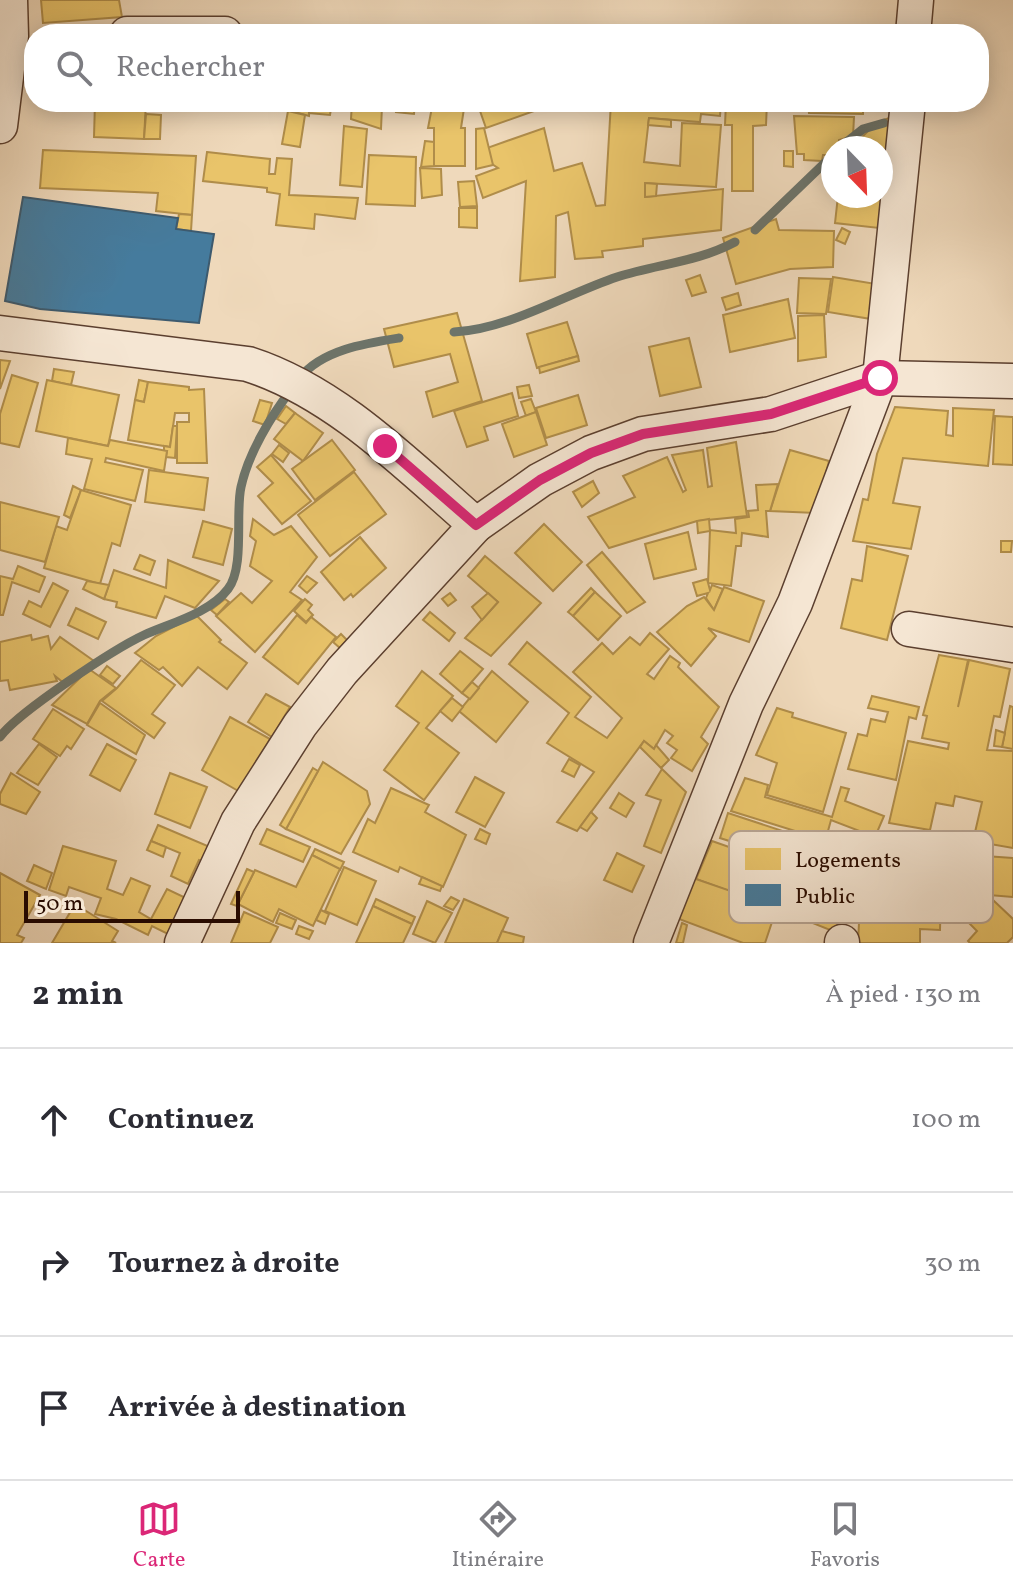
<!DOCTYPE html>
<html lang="fr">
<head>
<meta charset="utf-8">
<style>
  :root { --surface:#fff; --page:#f2f2f3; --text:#2b2b33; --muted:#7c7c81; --line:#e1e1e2; --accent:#db2777 }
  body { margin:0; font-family:Vollkorn,serif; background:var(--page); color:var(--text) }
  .compass { position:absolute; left:821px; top:136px; width:72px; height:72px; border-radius:50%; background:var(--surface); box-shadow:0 4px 20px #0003; rotate:157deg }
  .scale { position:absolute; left:24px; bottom:20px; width:216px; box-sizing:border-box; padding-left:8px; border:4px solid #2a0c00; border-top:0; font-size:22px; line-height:28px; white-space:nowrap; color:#2a0c00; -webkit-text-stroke:6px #f5e6d3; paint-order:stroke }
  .stop { position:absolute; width:24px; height:24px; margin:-18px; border:6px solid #db2777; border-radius:50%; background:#fff }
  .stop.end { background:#db2777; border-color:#fff; box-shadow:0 2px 8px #0008 }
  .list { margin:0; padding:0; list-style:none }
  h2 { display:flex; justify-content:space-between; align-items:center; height:104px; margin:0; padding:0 32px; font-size:34px }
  h2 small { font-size:26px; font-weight:400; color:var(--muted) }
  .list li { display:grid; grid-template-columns:52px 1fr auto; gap:24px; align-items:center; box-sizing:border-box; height:144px; padding:0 32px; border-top:2px solid var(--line) }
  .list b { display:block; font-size:30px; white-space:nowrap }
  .list em { font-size:26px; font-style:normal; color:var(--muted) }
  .icon { flex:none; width:44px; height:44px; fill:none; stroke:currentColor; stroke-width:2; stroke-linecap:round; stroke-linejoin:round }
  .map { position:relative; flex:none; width:1013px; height:943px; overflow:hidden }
  .search { position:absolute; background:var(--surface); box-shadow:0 4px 20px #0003; left:24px; right:24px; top:24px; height:88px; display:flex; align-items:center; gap:20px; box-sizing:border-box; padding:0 28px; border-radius:32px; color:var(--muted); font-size:30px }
  .sheet { height:536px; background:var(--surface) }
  nav { display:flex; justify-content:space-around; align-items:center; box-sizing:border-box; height:112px; border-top:2px solid var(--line); background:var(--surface); font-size:22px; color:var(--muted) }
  nav a { display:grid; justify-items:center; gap:4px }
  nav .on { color:var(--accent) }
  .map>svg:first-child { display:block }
  .homes { fill:#e9c46a; stroke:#b08d4a; stroke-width:2 }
  .public { fill:#457b9d; stroke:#3d5a6e; stroke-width:2 }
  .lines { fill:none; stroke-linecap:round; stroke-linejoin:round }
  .stream { stroke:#6d746a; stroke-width:9 }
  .minor-casing { stroke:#5b3f2f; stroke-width:37 }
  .minor { stroke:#f5e6d3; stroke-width:34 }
  .route { stroke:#db2777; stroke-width:10 }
  .key { fill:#f5e6d3; stroke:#b8a594; stroke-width:2 }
  .key-label { font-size:22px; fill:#2a0c00 }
</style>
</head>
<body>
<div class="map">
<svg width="1013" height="943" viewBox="0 0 1013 943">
  <rect width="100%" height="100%" fill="#efd9bb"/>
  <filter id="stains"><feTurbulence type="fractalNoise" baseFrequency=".0025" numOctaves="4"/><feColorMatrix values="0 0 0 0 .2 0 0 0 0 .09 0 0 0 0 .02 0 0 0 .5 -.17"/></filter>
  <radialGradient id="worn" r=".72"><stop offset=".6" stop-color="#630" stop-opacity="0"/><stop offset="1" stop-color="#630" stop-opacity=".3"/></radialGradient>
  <g class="homes">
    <polygon points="41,0 119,0 122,17 43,23"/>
    <polygon points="95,102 146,102 144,139 94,137"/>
    <polygon points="258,102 310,102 309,116"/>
    <polygon points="310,102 332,103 330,115 309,113"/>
    <polygon points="352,102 382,106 381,129 351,119"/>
    <polygon points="397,102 415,102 414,114 396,112"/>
    <polygon points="433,102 465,102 461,128 465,128 465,166 434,166 434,128 428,128"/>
    <polygon points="496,102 534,102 534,111 486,128 479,108"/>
    <polygon points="543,102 581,102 581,110 543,108"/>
    <polygon points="611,102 721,102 720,116 701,114 700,122 649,118 644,162 680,166 682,123 721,125 716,187 645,183 645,197 723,189 721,230 643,239 643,246 602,251 603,257 575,259 568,212 556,216 555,277 520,281 526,181 483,198 476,176 498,168 492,164 487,148 544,128 554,171 582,163 596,206 605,205"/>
    <polygon points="726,102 767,102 766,125 753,126 753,191 732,191 732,125 725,125"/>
    <polygon points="808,102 863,102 863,114 809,113"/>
    <polygon points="288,111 305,115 300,147 282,144"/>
    <polygon points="146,114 161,115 160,139 144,139"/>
    <polygon points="898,115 900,165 881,164 881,148 851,148 877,122"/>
    <polygon points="794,116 854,117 853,136 839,140 838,148 832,148 831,155 823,155 822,161 804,160 804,154 797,154"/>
    <polygon points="649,118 671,120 671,127 648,125"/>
    <polygon points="344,126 367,129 362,187 340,185"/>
    <polygon points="484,128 493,165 476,169 476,129"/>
    <polygon points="425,141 434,142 434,166 421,167"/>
    <polygon points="43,150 196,156 192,215 156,211 158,193 40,188"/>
    <polygon points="784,151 793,151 793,167 784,166"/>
    <polygon points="207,152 270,159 269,174 275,174 277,158 292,159 289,195 358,198 355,219 315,214 314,229 276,225 280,194 267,192 267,188 203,181"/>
    <polygon points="369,155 416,157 415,206 366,204"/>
    <polygon points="420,168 441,169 442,195 422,198"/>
    <polygon points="881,173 887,173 879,228 835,223 838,196 881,196"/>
    <polygon points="474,181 477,206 460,207 458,182"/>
    <polygon points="645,183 657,184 656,196 645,197"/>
    <polygon points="459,208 477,208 477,228 459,227"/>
    <polygon points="179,214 192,215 191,231 176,229"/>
    <polygon points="776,219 779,230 834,231 833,267 790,269 736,284 723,238"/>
    <polygon points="842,228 850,232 845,244 836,240"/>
    <polygon points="700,275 706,292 692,296 686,280"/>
    <polygon points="833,277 876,284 871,319 828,312"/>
    <polygon points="799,278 831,279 826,314 797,313"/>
    <polygon points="738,293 741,305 726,310 722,298"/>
    <polygon points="788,299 795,338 730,352 723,315"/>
    <polygon points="457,313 482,401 433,417 426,392 458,382 450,354 394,367 384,329"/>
    <polygon points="824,315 826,357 798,361 798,316"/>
    <polygon points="567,322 578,356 537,368 527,334"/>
    <polygon points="689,338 701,387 660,396 649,347"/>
    <polygon points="578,356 579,361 540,373 539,367"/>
    <polygon points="0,360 10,361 0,389"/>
    <polygon points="54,369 74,372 71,385 52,381"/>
    <polygon points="12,375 38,383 19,447 0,443 0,414"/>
    <polygon points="47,380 119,395 108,446 36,431"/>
    <polygon points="139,380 148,382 144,402 135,400"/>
    <polygon points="148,382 189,387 189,390 204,389 207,463 177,463 177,422 189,422 189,413 175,413 170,447 128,440 135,400 144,402"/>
    <polygon points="529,385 532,396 519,398 517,387"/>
    <polygon points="512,393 518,416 484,427 488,440 467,447 454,411"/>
    <polygon points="578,395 587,425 546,438 536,408"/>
    <polygon points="531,399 536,412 526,416 521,402"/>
    <polygon points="260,400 272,403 265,425 253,421"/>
    <polygon points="286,406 295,413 286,424 277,419"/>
    <polygon points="895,407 948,411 946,435 953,436 953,408 994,410 988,466 903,458 893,503 920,507 911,549 853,541 863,499 868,500 877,454"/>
    <polygon points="536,412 547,445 514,457 502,424"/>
    <polygon points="295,413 323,433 303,461 274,439"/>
    <polygon points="995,416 1013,417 1013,465 993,464"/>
    <polygon points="173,426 177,426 175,458 166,457 167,451 164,451 164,446 170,447"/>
    <polygon points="68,438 108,446 110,440 167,451 164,471 106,458 105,462 143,470 135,501 84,489 92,459 66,454"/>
    <polygon points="332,440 355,470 315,500 292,469"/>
    <polygon points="736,442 747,516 697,521 609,548 588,517 635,497 623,476 667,457 683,492 686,490 672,455 703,450 708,487 712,486 707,448"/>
    <polygon points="279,445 289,453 283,462 272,454"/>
    <polygon points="790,450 829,461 816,513 770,511"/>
    <polygon points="271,455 311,501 282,524 258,496 273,483 257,467"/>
    <polygon points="149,470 208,478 204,510 145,502"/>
    <polygon points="354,472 386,514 330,556 298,515"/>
    <polygon points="593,481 599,493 582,507 573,492"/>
    <polygon points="778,484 770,511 766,511 768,537 742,533 741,546 736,546 731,586 708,583 710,530 736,533 735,519 749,517 748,511 758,510 756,485"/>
    <polygon points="73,486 81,490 70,518 64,515"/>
    <polygon points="81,490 131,505 120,546 112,543 100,584 44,568 56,526 67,530"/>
    <polygon points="0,502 59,517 45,562 0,550"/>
    <polygon points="253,519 274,535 291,526 317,557 290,592 302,600 255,652 216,616 241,593 252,603 272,581 250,566 256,541 250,536"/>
    <polygon points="709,519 710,531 698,533 697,521"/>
    <polygon points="203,521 232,529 223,565 193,557"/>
    <polygon points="544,524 582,562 553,591 515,553"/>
    <polygon points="688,532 696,569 654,579 645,544"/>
    <polygon points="360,537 386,568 353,597 351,594 344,600 321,572"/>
    <polygon points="1001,541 1012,541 1011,552 1001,552"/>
    <polygon points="867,546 908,556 887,640 841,628 852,579 862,581"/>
    <polygon points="602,552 645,602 627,613 587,565"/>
    <polygon points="140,555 155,561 150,575 134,569"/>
    <polygon points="485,556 541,603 491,656 465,638 498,602 468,576"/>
    <polygon points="168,560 219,581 195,608 165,596 156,618 116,607 117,602 104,599 114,570 166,588"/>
    <polygon points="18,566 45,577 39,592 12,582 3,615 0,615 0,576 13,579"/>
    <polygon points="307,576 317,583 307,593 299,586"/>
    <polygon points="707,579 710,590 712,585 723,589 714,610 706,598 708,593 697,596 693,583"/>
    <polygon points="87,581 109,585 104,599 83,589"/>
    <polygon points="53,583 68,591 50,627 23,614 29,601 41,607"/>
    <polygon points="724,587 764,601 749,642 708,628 716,636 691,666 657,632 687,606 704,597 714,610"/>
    <polygon points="591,588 595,592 573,616 568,612"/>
    <polygon points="595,592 621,616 598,640 573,616"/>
    <polygon points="450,593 456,600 448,606 442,599"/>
    <polygon points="488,593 498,602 482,620 472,607"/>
    <polygon points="225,599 229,602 217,615 211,610"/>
    <polygon points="305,599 312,605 308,610 313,615 306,622 294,611"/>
    <polygon points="76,608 106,622 98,639 68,625"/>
    <polygon points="430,612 455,633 449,641 423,620"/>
    <polygon points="196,615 221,640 219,642 247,663 227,689 198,667 182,686 163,667 159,670 135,653 156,636"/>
    <polygon points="297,615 306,623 311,617 336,637 298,684 263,657"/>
    <polygon points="650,633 669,649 647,674 654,679 670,656 680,663 678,667 719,707 701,737 708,744 692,771 671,758 677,750 667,743 673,736 665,730 654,749 644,741 577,831 557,822 594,772 547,743 569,713 509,664 527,642 591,697 575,717 607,738 622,718 573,672 602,643 613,654 630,637 640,645"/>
    <polygon points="341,634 347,640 340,648 333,642"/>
    <polygon points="31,635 32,640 48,636 51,649 60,637 94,661 65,684 55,676 57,681 10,690 8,680 0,681 0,642"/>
    <polygon points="460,651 483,669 462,693 440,674"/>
    <polygon points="939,655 968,660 958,707 969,660 1010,669 1000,717 994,716 987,750 1013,751 1013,848 973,841 982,802 955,796 953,806 936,803 930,830 889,823 908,741 948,749 949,743 922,738 927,716 923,715"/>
    <polygon points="141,660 175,685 152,714 165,723 154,738 102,701 117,688"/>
    <polygon points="107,666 120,676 113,684 100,675"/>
    <polygon points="89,669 116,688 100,701 87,724 52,705"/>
    <polygon points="422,671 453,696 426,728 459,753 424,800 384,770 419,723 396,706"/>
    <polygon points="492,671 528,702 496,742 459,711"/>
    <polygon points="472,682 479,688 470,699 462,693"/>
    <polygon points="266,694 290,707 272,737 248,722"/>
    <polygon points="872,696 919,707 916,719 909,717 896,780 848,769 858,734 867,736 871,719 885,722 888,712 868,708"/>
    <polygon points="452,698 463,707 452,721 440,711"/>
    <polygon points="100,703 145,735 136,754 87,725"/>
    <polygon points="1010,706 1013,707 1013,749 1002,747"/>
    <polygon points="777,708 793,713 792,717 846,733 823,812 767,795 777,763 756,755"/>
    <polygon points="53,709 84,729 71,749 67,746 60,756 33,739"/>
    <polygon points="230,717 270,739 240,792 202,770"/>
    <polygon points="996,730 1005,733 1002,747 994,746"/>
    <polygon points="644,741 654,749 656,745 669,760 661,768 640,747"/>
    <polygon points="39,744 57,757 38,785 17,773"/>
    <polygon points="107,744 136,760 120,791 90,775"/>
    <polygon points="569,759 580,765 574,777 562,771"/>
    <polygon points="323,762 367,791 370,804 341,854 286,829"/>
    <polygon points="313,768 318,771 286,829 280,825"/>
    <polygon points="662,769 686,792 661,853 644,846 661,800 646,795"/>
    <polygon points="11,773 40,792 26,814 0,804 0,794"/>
    <polygon points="170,773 207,787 190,828 155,814"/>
    <polygon points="475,777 504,793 485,827 456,812"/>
    <polygon points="745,778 768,785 765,797 832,817 841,787 849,789 845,801 884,816 875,837 831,820 828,831 862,844 835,932 748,897 763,855 778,861 779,857 720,838 728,813 822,844 824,840 731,811"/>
    <polygon points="391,788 429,805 425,812 466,835 443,887 400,867 398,872 353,852 368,819 375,823"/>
    <polygon points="619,793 634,803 626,817 610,808"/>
    <polygon points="591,812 597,818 587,831 580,827"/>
    <polygon points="158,825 217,850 212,864 199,860 188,884 171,876 180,853 151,841"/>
    <polygon points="267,829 310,847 303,862 260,844"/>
    <polygon points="480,829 490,834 486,844 475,839"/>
    <polygon points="151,841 166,847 163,857 147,850"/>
    <polygon points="712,841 752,855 737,894 696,879"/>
    <polygon points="910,842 971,847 971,855 1013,858 1013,897 941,891 940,930 920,929 920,943 858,943 861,883 907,888"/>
    <polygon points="63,846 116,861 107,889 123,895 131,878 150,886 139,912 151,919 167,889 192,901 174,937 152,926 148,935 116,919 95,914 101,898 69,887 66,896 49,890"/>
    <polygon points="315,849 344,862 340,870 312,855"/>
    <polygon points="617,853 644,866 632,892 604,880"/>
    <polygon points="312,855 340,869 313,926 279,909 273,922 238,904 255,870 296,887"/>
    <polygon points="34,865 52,873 46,889 27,881"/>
    <polygon points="344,867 376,881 357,925 325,911"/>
    <polygon points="247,869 254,872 237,906 231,904"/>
    <polygon points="0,873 40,895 17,935 24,938 21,943 0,943"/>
    <polygon points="422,877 442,886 440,891 419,884"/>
    <polygon points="693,878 777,907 765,943 743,943 679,919"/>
    <polygon points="451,897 459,901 453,910 444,906"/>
    <polygon points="376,899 415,917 412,924 373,906"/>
    <polygon points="464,899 508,918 497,943 445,943"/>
    <polygon points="993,900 1013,919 1013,937 1007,943 970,943 968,941 977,931 970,924"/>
    <polygon points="427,901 452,913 435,943 413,934"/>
    <polygon points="75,904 118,931 112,941 116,943 52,943"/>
    <polygon points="373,906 412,924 403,943 356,943"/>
    <polygon points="321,910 329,914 325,924 316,920"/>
    <polygon points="244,912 278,927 270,943 231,943"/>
    <polygon points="280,913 296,920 292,929 276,923"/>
    <polygon points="682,923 687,925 683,943 676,943"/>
    <polygon points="299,926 313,931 309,939 296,934"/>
    <polygon points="502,931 524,937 523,943 497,943"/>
  </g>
  <polygon class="public" points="23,197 178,218 176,229 214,234 199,323 40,309 5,301"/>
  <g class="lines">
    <g class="stream">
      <polyline points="839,148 863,129 884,123"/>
      <polyline points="755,230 833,155"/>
      <path d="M454 332C507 330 566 294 617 277 657 264 698 262 735 242"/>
      <path d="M300 378C321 350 367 343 399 338"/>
      <path d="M0 737C17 713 114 649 144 635 171 623 210 613 228 589 245 567 235 513 241 487 248 454 271 416 291 390"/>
    </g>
    <defs>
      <g id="minor">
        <polyline points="127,34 225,34"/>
        <polyline points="913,34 916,0"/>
        <polyline points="0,126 11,36 10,0"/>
        <path d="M0 333 248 364C336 392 407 465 476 525"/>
        <polyline points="909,629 1013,645"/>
        <polyline points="182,943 238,822 300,725 342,671 476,525 540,480 591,453 643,434 771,414 880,378 1013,381"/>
        <polyline points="651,943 746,704 795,603 880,378 908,102"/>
        <polyline points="842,943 842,942"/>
      </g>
    </defs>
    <use href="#minor" class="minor-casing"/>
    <use href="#minor" class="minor"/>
  </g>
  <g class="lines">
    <polyline class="route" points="385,446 476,525 540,480 591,453 643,434 771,414 880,378"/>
  </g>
  <rect x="729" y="831" width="264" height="92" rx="12" class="key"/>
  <rect x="745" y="848" width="36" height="22" fill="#e9c46a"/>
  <rect x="745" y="884" width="36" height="22" fill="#457b9d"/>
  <g class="key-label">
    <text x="795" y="867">Logements</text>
    <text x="795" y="903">Public</text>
  </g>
  <rect width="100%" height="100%" filter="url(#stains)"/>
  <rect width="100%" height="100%" fill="url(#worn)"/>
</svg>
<svg class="compass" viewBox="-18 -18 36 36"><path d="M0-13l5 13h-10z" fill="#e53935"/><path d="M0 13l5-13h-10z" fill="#7c7c81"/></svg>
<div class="scale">50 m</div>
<div class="stop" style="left:880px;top:378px"></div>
<div class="stop end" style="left:385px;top:446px"></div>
<div class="search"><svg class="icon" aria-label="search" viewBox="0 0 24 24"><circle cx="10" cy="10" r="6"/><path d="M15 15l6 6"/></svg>Rechercher</div>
</div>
<section class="sheet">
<h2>2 min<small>À pied · 130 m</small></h2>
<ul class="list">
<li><svg class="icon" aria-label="ahead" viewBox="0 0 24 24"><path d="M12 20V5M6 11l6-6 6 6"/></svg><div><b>Continuez</b></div><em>100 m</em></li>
<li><svg class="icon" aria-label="right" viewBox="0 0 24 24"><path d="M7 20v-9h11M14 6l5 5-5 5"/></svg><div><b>Tournez à droite</b></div><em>30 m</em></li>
<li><svg class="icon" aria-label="arrive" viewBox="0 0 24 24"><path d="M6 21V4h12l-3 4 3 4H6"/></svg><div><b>Arrivée à destination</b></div></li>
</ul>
</section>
<nav>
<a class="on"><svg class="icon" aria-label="map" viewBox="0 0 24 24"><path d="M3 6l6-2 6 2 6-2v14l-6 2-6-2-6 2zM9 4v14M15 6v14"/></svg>Carte</a>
<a><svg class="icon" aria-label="directions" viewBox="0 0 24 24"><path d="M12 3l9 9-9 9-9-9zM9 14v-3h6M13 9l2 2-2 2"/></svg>Itinéraire</a>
<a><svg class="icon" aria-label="saved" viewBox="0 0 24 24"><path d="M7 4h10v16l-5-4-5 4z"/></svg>Favoris</a>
</nav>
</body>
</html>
